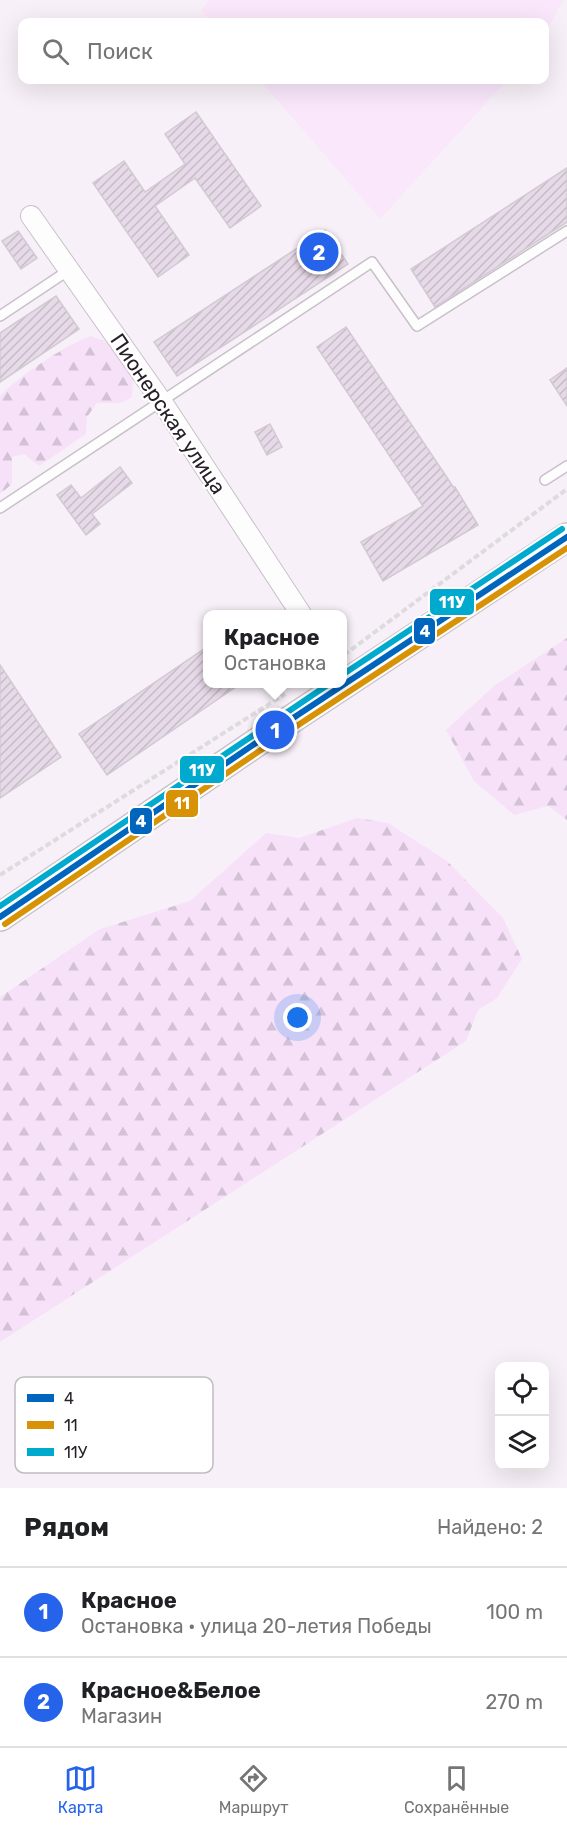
<!DOCTYPE html>
<html lang="ru">
<head>
<meta charset="utf-8">
<style>
  :root { --surface:#fff; --page:#f2f2f2; --text:#202124; --muted:#757577; --line:#e0e0e0; --accent:#2563eb }
  body { margin:0; font-family:Rubik,sans-serif; background:var(--page); color:var(--text) }
  .controls { position:absolute; right:18px; bottom:18px; display:grid; overflow:hidden; border-radius:12px; box-shadow:0 6px 24px #0002 }
  .controls button { width:54px; height:54px; display:grid; place-items:center; padding:0; border:0; border-bottom:2px solid var(--line); background:var(--surface); color:var(--text); font:30px sans-serif }
  .you { position:absolute; left:298px; top:1018px; width:21px; height:21px; margin:-15px; border:4px solid #fff; border-radius:50%; background:#1a73e8; box-shadow:0 0 0 9px #1a73e833 }
  .badge { display:grid; place-items:center; width:39px; height:39px; border-radius:50%; background:var(--accent); color:#fff; font-size:20px; font-weight:700 }
  .pin { position:absolute; translate:-50% -50%; border:3px solid #fff; box-shadow:0 2px 6px #0006 }
  .popup { position:absolute; left:203px; top:610px; width:144px; height:78px; box-sizing:border-box; display:grid; place-content:center; border-radius:12px; background:var(--surface); filter:drop-shadow(0 2px 4px #0005); font-size:20px; white-space:nowrap; color:var(--muted) }
  .popup b { font-size:22px; color:var(--text) }
  .popup::after { content:''; position:absolute; left:50%; top:100%; margin-left:-12px; border:12px solid transparent; border-top-color:var(--surface) }
  .list { margin:0; padding:0; list-style:none }
  h2 { display:flex; justify-content:space-between; align-items:center; height:78px; margin:0; padding:0 24px; font-size:26px }
  h2 small { font-size:20px; font-weight:400; color:var(--muted) }
  .list li { display:grid; grid-template-columns:39px 1fr auto; gap:18px; align-items:center; box-sizing:border-box; height:90px; padding:0 24px; border-top:2px solid var(--line) }
  .list b { display:block; font-size:22px; white-space:nowrap }
  .list p { margin:0; font-size:20px; white-space:nowrap; color:var(--muted) }
  .list em { font-size:20px; font-style:normal; color:var(--muted) }
  .icon { flex:none; width:33px; height:33px; fill:none; stroke:currentColor; stroke-width:2; stroke-linecap:round; stroke-linejoin:round }
  .map { position:relative; flex:none; width:567px; height:1488px; overflow:hidden }
  .search { position:absolute; background:var(--surface); box-shadow:0 6px 24px #0002; left:18px; right:18px; top:18px; height:66px; display:flex; align-items:center; gap:15px; box-sizing:border-box; padding:0 21px; border-radius:12px; color:var(--muted); font-size:22px }
  .sheet { height:258px; background:var(--surface) }
  nav { display:flex; justify-content:space-around; align-items:center; box-sizing:border-box; height:84px; border-top:2px solid var(--line); background:var(--surface); font-size:16px; color:var(--muted) }
  nav a { display:grid; justify-items:center; gap:3px }
  nav .on { color:var(--accent) }
  .map>svg:first-child { display:block }
  .built { fill:#fae7fc }
  .forest { fill:url(#forest-firs) }
  .building { fill:url(#building-hatch); stroke:#d1cad2; stroke-width:1.5 }
  .lines { fill:none; stroke-linecap:round; stroke-linejoin:round }
  .service-casing { stroke:#c9c1c9; stroke-width:12 }
  .minor-casing { stroke:#c9c1c9; stroke-width:22 }
  .secondary-casing { stroke:#c9c1c9; stroke-width:30 }
  .path { stroke:#dddbdd; stroke-width:4; stroke-dasharray:6 3; stroke-linecap:butt }
  .service { stroke:#fefdfe; stroke-width:9 }
  .minor { stroke:#fefdfe; stroke-width:20 }
  .secondary { stroke:#fefdfe; stroke-width:27 }
  .bus-1-casing { stroke:#fff; stroke-width:10 }
  .bus-2-casing { stroke:#fff; stroke-width:10 }
  .bus-3-casing { stroke:#fff; stroke-width:10 }
  .bus-1 { stroke:#0065bd; stroke-width:6 }
  .bus-2 { stroke:#d89206; stroke-width:6 }
  .bus-3 { stroke:#00a9ce; stroke-width:6 }
  .labels { text-anchor:middle; stroke-width:4.5; stroke-linejoin:round; paint-order:stroke }
  .street-label { font-size:21px; fill:#282029; stroke:#fff }
  .key { fill:#fff; stroke:#bebcbf; stroke-width:1.5 }
  .key-label { font-size:16px; fill:#282029 }
  .line-badge { stroke:#fff; stroke-width:2 }
  .badge-label { font-size:16px; text-anchor:middle; font-weight:bold; fill:#fff }
</style>
</head>
<body>
<div class="map">
<svg width="567" height="1488" viewBox="0 0 567 1488">
  <defs>
    <pattern id="forest-firs" width="22" height="20" patternUnits="userSpaceOnUse" patternTransform="scale(1.5)"><rect width="22" height="20" fill="#f6e1f9"/><path d="M5 1l3.5 6h-7zM16 11l3.5 6h-7z" fill="#d3c1d5"/></pattern>
    <pattern id="building-hatch" width="6" height="6" patternUnits="userSpaceOnUse" patternTransform="scale(1.5)"><rect width="6" height="6" fill="#e7dae8"/><path d="M-1 1l2-2M0 6l6-6M5 7l2-2" fill="none" stroke="#c6bbc7"/></pattern>
  </defs>
  <rect width="100%" height="100%" fill="#f8f0f8"/>
  <g class="built">
    <polygon points="209,0 564,0 545,32 544,22 211,22 201,11"/>
    <polygon points="260,80 507,80 380,219"/>
  </g>
  <g class="forest">
    <path d="M91 336 109 343 133 377 132 397 120 403H97L87 417 86 434 39 466 24 454 12 457V484L0 494V396C19 376 65 345 91 336Z"/>
    <polygon points="567,638 567,820 548,806 514,815 474,781 446,730 495,685"/>
    <polygon points="357,818 388,823 447,861 503,918 522,959 497,998 478,1010 466,1041 0,1342 0,997 100,929 190,901 266,833 299,838"/>
  </g>
  <g class="building">
    <polygon points="196,112 261,206 230,228 195,178 155,206 189,255 158,277 93,183 124,161 145,192 185,164 165,134"/>
    <polygon points="567,168 567,222 435,307 411,269"/>
    <polygon points="325,230 348,264 177,376 154,342"/>
    <polygon points="18,231 37,258 21,269 2,241"/>
    <polygon points="56,296 79,329 0,382 0,333"/>
    <polygon points="346,327 454,488 455,487 478,525 383,581 361,542 423,506 317,347"/>
    <polygon points="567,368 567,406 550,380"/>
    <polygon points="270,424 282,447 267,455 255,432"/>
    <polygon points="120,467 132,483 92,514 100,524 86,535 57,495 71,485 81,498"/>
    <polygon points="207,647 207,684 240,684 107,775 79,734"/>
    <polygon points="0,665 61,757 0,798"/>
  </g>
  <g class="lines">
    <defs>
      <g id="service">
        <polyline points="0,316 69,270"/>
        <polyline points="545,480 567,466"/>
        <polyline points="0,508 372,262 417,326 567,231"/>
      </g>
      <polyline id="minor" points="31,216 162,402 301,614"/>
      <polyline id="secondary" points="0,917 275,730 567,537"/>
    </defs>
    <use href="#service" class="service-casing"/>
    <use href="#minor" class="minor-casing"/>
    <use href="#secondary" class="secondary-casing"/>
    <g class="path">
      <polyline points="344,655 567,489"/>
      <polyline points="0,875 285,694"/>
    </g>
    <use href="#service" class="service"/>
    <use href="#minor" class="minor"/>
    <use href="#secondary" class="secondary"/>
    <defs>
      <polyline id="bus-1" points="0,917 275,730 567,537"/>
      <polyline id="bus-2" points="5,924 280,737 567,548"/>
      <g id="bus-3">
        <polyline points="342,675 562,529"/>
        <polyline points="0,906 329,684"/>
      </g>
    </defs>
    <use href="#bus-1" class="bus-1-casing"/>
    <use href="#bus-2" class="bus-2-casing"/>
    <use href="#bus-3" class="bus-3-casing"/>
    <use href="#bus-1" class="bus-1"/>
    <use href="#bus-2" class="bus-2"/>
    <use href="#bus-3" class="bus-3"/>
  </g>
  <g class="labels">
    <g class="street-label">
      <text transform="translate(168 414) rotate(56)" y="7">Пионерская улица</text>
    </g>
  </g>
  <rect x="15" y="1377" width="198" height="96" rx="9" class="key"/>
  <rect x="27" y="1394" width="27" height="8" fill="#0065bd"/>
  <rect x="27" y="1421" width="27" height="8" fill="#d89206"/>
  <rect x="27" y="1448" width="27" height="8" fill="#00a9ce"/>
  <g class="key-label">
    <text x="64" y="1404">4</text>
    <text x="64" y="1431">11</text>
    <text x="64" y="1458">11У</text>
  </g>
  <g class="line-badge">
    <rect x="429" y="588" width="46" height="28" rx="6" fill="#00a9ce"/>
    <rect x="413" y="617" width="23" height="28" rx="6" fill="#0065bd"/>
    <rect x="179" y="755" width="46" height="29" rx="6" fill="#00a9ce"/>
    <rect x="165" y="789" width="34" height="29" rx="6" fill="#d89206"/>
    <rect x="129" y="807" width="24" height="28" rx="6" fill="#0065bd"/>
  </g>
  <g class="badge-label">
    <text x="452" y="608">11У</text>
    <text x="425" y="637">4</text>
    <text x="202" y="776">11У</text>
    <text x="182" y="809">11</text>
    <text x="141" y="827">4</text>
  </g>
</svg>
<div class="controls">
<button><svg class="icon" aria-label="locate" viewBox="0 0 24 24"><circle cx="12" cy="12" r="6"/><path d="M12 2v4M12 18v4M2 12h4M18 12h4"/></svg></button>
<button><svg class="icon" aria-label="layers" viewBox="0 0 24 24"><path d="M12 4l9 5-9 5-9-5zM3 14l9 5 9-5"/></svg></button>
</div>
<div class="you"></div>
<div class="pin badge" style="left:275px;top:730px">1</div>
<div class="popup"><b>Красное</b>Остановка</div>
<div class="pin badge" style="left:319px;top:252px">2</div>
<div class="search"><svg class="icon" aria-label="search" viewBox="0 0 24 24"><circle cx="10" cy="10" r="6"/><path d="M15 15l6 6"/></svg>Поиск</div>
</div>
<section class="sheet">
<h2>Рядом<small>Найдено: 2</small></h2>
<ul class="list">
<li><span class="badge">1</span><div><b>Красное</b><p>Остановка · улица 20-летия Победы</p></div><em>100 m</em></li>
<li><span class="badge">2</span><div><b>Красное&amp;Белое</b><p>Магазин</p></div><em>270 m</em></li>
</ul>
</section>
<nav>
<a class="on"><svg class="icon" aria-label="map" viewBox="0 0 24 24"><path d="M3 6l6-2 6 2 6-2v14l-6 2-6-2-6 2zM9 4v14M15 6v14"/></svg>Карта</a>
<a><svg class="icon" aria-label="directions" viewBox="0 0 24 24"><path d="M12 3l9 9-9 9-9-9zM9 14v-3h6M13 9l2 2-2 2"/></svg>Маршрут</a>
<a><svg class="icon" aria-label="saved" viewBox="0 0 24 24"><path d="M7 4h10v16l-5-4-5 4z"/></svg>Сохранённые</a>
</nav>
</body>
</html>
